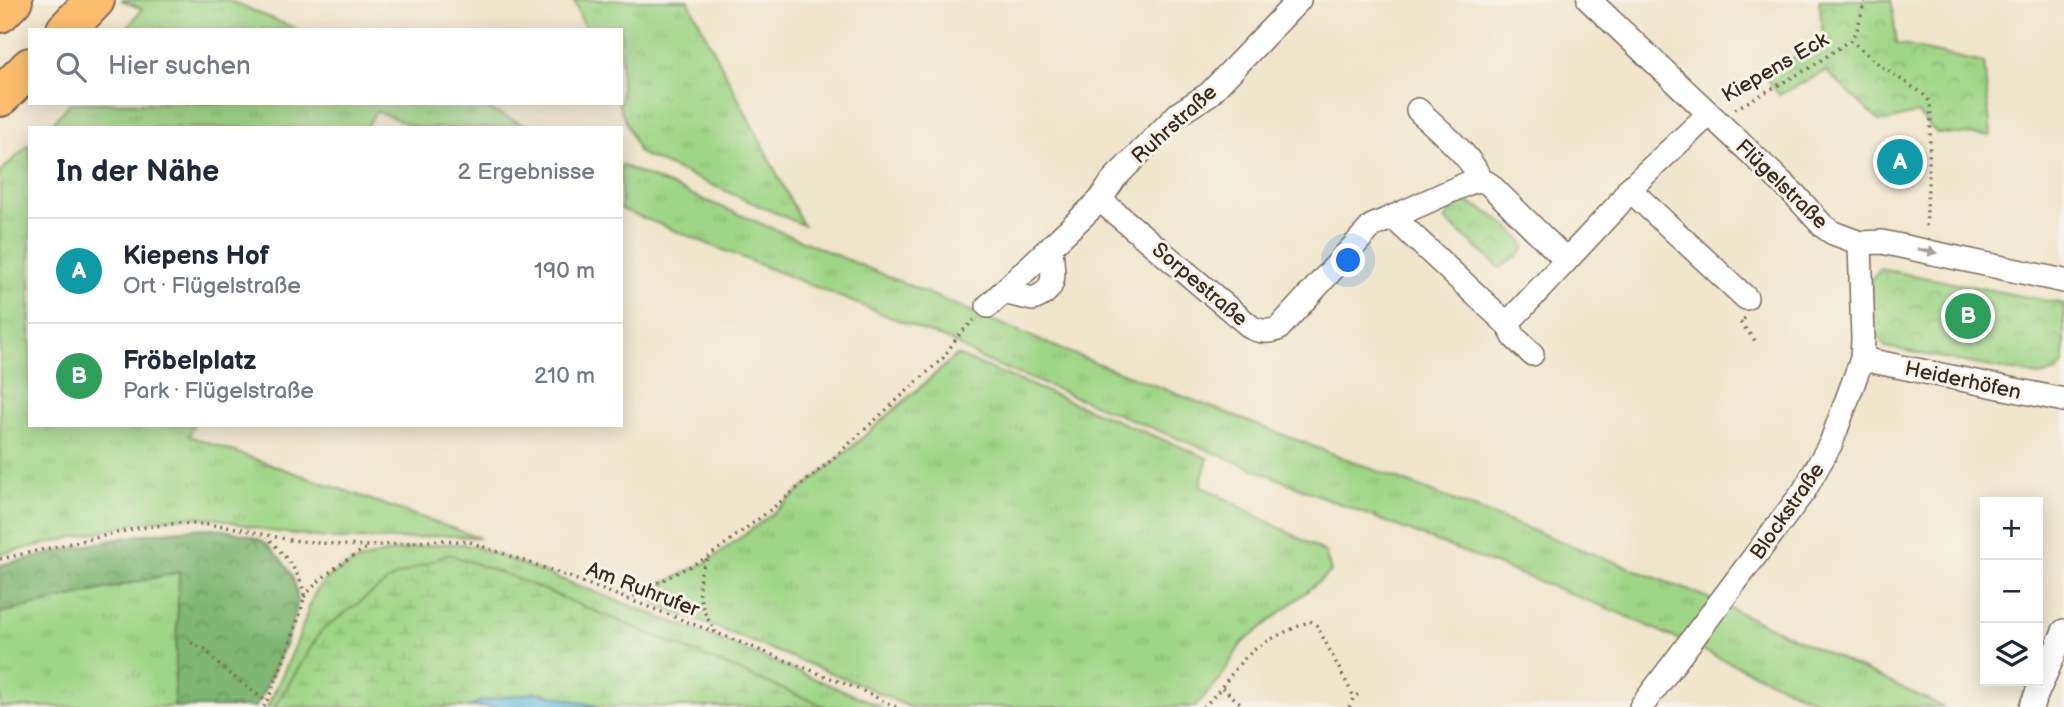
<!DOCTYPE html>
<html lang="de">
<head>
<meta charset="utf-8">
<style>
  :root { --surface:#fff; --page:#f6f6f7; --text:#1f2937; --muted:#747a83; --line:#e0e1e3; --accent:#111827 }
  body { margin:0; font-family:"Balsamiq Sans",sans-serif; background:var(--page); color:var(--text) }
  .controls { position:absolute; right:21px; bottom:21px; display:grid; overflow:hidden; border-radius:0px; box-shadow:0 4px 18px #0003 }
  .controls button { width:63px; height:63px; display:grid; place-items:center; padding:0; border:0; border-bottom:2px solid var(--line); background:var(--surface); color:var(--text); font:35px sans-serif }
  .you { position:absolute; left:1349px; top:261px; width:24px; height:24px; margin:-18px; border:5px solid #fff; border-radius:50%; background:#1a73e8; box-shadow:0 0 0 10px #1a73e833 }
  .badge { display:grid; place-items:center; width:46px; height:46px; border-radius:50%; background:var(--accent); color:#fff; font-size:23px; font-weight:700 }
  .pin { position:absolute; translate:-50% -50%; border:4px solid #fff; box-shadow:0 2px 7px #0006 }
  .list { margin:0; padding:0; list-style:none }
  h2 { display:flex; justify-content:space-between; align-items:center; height:91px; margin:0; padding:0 28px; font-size:30px }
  h2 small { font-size:23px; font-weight:400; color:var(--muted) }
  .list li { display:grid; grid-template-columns:46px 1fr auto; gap:21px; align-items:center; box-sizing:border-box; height:105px; padding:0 28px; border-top:2px solid var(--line) }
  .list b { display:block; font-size:26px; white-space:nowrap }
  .list p { margin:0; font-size:23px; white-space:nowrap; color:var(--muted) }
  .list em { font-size:23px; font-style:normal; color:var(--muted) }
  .icon { flex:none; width:38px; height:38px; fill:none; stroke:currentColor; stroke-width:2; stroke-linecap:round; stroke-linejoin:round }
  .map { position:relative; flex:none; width:2064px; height:707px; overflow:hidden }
  .search { position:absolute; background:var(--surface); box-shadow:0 4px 18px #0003; left:28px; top:28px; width:595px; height:77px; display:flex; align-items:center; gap:18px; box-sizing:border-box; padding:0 24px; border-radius:0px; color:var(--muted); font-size:26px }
  .panel { position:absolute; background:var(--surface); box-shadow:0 4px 18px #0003; left:28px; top:126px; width:595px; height:301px; border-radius:0px }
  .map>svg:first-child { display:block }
  .grass { fill:url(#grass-tufts); stroke:#6d8052; stroke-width:2 }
  .forest { fill:url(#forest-crowns); stroke:#5d7048; stroke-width:2 }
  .wetland { fill:url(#wetland-marsh); stroke:#6d8052; stroke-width:2 }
  .park { fill:url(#park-crowns); stroke:#6d8052; stroke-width:2 }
  .water { fill:#64bce1; stroke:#507380; stroke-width:2 }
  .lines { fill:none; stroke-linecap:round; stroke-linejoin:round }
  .street-casing { stroke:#7a6b5a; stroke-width:26 }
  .highway-casing { stroke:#7a6b5a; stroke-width:42 }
  .path { stroke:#7a6b5a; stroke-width:3.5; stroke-dasharray:2 5; stroke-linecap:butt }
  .street { stroke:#fff; stroke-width:23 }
  .highway { stroke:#fcbd6e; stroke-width:38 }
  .oneway { fill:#a79f9a }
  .labels { text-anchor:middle; stroke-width:6; stroke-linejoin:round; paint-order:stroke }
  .street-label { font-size:21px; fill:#3b2a1e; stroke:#f7f3e8 }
</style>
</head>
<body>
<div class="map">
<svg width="2064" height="707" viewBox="0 0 2064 707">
  <defs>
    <pattern id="grass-tufts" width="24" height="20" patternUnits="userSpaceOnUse" patternTransform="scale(1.75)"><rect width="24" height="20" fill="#9fd586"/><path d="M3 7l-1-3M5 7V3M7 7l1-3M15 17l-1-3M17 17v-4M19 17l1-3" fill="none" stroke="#8ab773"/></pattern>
    <pattern id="forest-crowns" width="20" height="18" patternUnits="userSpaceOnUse" patternTransform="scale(1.75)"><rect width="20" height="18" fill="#7fb673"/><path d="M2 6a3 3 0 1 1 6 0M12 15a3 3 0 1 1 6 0" fill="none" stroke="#69945e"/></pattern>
    <pattern id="wetland-marsh" width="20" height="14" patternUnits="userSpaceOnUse" patternTransform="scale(1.75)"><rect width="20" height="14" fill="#9fd586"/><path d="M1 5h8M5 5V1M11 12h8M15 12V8" fill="none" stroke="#8ab773"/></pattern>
    <pattern id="park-crowns" width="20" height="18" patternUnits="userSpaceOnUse" patternTransform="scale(1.75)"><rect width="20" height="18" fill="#9fd586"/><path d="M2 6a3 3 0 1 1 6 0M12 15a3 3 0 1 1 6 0" fill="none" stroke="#8ab773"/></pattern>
  </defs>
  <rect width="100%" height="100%" fill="#f7f3e8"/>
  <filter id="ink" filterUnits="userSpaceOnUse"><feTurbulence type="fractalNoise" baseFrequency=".0143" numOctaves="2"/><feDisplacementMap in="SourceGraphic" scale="14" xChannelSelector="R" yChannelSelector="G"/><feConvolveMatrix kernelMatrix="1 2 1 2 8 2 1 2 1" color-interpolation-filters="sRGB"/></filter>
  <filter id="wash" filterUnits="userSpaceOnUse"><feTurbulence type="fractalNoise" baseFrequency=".00686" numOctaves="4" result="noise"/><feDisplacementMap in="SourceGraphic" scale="28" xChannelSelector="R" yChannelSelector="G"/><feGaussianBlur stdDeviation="1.57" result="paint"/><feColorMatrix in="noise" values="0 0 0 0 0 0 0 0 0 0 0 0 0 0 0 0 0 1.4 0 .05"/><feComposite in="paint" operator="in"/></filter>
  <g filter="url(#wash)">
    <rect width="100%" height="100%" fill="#efe5ca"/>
    <g class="grass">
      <polygon points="121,0 228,0 299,30 126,30 142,9"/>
      <polygon points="572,0 688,0 803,225 639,153 618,103 621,103 621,30 586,30 574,1"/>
      <polygon points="70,103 474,103 532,128 418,128 376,111 366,128 48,128"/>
      <polygon points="30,144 30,425 194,425 189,436 480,538 442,535 407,539 335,539 269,531 215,518 180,517 138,523 0,554 0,172"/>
      <polygon points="621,165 1073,354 1703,596 1944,707 1829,707 1617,612 1333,501 982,359 950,341 621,209"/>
      <polygon points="957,355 1208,458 1200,485 1325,552 1331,572 1241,644 1220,679 1195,707 909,707 864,686 715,627 663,608 655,603 653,591 656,587 709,561 772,514 830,466"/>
      <path d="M443 544H461L476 547 713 637 883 707H826L510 576 321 631 275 707H267C280 681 292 655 302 628 308 613 311 596 321 584 348 556 406 548 443 544Z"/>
      <polygon points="180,572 174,707 0,707 0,613"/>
    </g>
    <path class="forest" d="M214 528C229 531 246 533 260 540 266 543 271 549 276 554 288 566 296 580 297 597 298 626 269 680 256 707H174L179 572 0 613V565C71 550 141 529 214 528Z"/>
    <polygon class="wetland" points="448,554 510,576 826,707 600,707 538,692 481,701 471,707 275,707 321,631 392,578"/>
    <g class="park">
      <polygon points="1819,0 1891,0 1897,44 1984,63 1991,136 1937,133 1917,113 1889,121 1879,121 1826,71 1779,95 1764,74 1824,42"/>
      <path d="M1464 201C1484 209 1516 227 1525 247L1520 254 1500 268 1445 220 1451 211Z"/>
      <polygon points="1880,269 2064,304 2064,362 2057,372 2039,376 1885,347 1873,328 1871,279"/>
    </g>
    <polygon class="water" points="538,692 600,707 471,707 481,701"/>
  </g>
  <g filter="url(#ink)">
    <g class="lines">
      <defs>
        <g id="street">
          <polyline points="1589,0 1794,194 1823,226 1833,233 1860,243 1882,242 2064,281"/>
          <path d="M1418 110C1432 124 1477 161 1479 179"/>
          <polyline points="1629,189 1746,298"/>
          <path d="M1100 200 1252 328C1262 332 1268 332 1278 329L1372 226 1393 217 1507 324 1618 205 1629 189 1709 114"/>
          <path d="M1393 217 1466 184C1475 181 1480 178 1489 184L1566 260"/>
          <path d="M1003 292 1033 299C1060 289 1052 272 1051 248"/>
          <polyline points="988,306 1100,200 1114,179 1178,114 1209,94 1299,0"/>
          <polyline points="1507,324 1515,338 1532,354"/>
          <polyline points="1862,359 2064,400"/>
          <polyline points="1641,707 1804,491 1831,443 1862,359 1863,339 1860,243"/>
          <polyline points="2031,707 2064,631"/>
        </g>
        <g id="highway">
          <polyline points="0,13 13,0"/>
          <polyline points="66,30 95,0"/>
          <polyline points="0,97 30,67"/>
        </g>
      </defs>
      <use href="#street" class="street-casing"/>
      <use href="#highway" class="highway-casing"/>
      <g class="path">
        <polyline points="1850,40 1881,66 1922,93 1930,102 1931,117 1926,231"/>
        <polyline points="1735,109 1813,66 1850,40 1857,30 1865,0"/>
        <polyline points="1745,318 1740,322 1757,343"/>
        <polyline points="0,559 139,528 179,523 227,526 290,540 343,545 370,546 442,540 470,542 556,572 717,633 863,691 896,707"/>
        <path d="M707 559C692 584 700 610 716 632"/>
        <path d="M304 597C323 574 343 562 368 547"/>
        <polyline points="627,600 645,589 708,557 769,511 827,464 943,358 958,336 974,320"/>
        <polyline points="191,643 205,649 221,667 267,702"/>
        <polyline points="1222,688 1245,707"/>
        <path d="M264 707C272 693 305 607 304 595 302 573 281 552 267 537"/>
        <path d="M1203 707C1219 693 1229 676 1243 660 1261 641 1286 632 1310 621L1316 624 1354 697"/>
        <polyline points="1349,707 1354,697 1362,692"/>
      </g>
      <use href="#street" class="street"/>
      <use href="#highway" class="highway"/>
    </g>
    <defs><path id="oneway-solid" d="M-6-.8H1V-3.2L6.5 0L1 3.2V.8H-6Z" transform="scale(1.75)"/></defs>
    <use class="oneway" href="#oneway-solid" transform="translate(1927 251) rotate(12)"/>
  </g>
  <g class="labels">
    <g class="street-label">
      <text transform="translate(1775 67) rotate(-30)" y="7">Kiepens Eck</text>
      <text transform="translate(1174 124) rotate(-42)" y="7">Ruhrstraße</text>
      <text transform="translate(1782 184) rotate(44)" y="7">Flügelstraße</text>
      <text transform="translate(1200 284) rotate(40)" y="7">Sorpestraße</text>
      <text transform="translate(1963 380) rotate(12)" y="7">Heiderhöfen</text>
      <text transform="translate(1787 511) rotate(-55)" y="7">Blockstraße</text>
      <text transform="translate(643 589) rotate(21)" y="7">Am Ruhrufer</text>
    </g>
  </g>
</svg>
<div class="controls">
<button>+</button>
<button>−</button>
<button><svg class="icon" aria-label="layers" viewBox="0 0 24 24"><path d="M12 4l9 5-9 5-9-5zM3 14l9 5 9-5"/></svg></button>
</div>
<div class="you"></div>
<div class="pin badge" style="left:1900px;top:162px;background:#0f9aa8">A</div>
<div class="pin badge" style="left:1968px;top:316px;background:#2e9e5b">B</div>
<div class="search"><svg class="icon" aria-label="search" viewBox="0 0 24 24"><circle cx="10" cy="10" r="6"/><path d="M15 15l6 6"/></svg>Hier suchen</div>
<section class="panel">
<h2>In der Nähe<small>2 Ergebnisse</small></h2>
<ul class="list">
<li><span class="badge" style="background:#0f9aa8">A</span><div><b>Kiepens Hof</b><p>Ort · Flügelstraße</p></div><em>190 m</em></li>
<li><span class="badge" style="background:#2e9e5b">B</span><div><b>Fröbelplatz</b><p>Park · Flügelstraße</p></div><em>210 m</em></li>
</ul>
</section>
</div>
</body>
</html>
